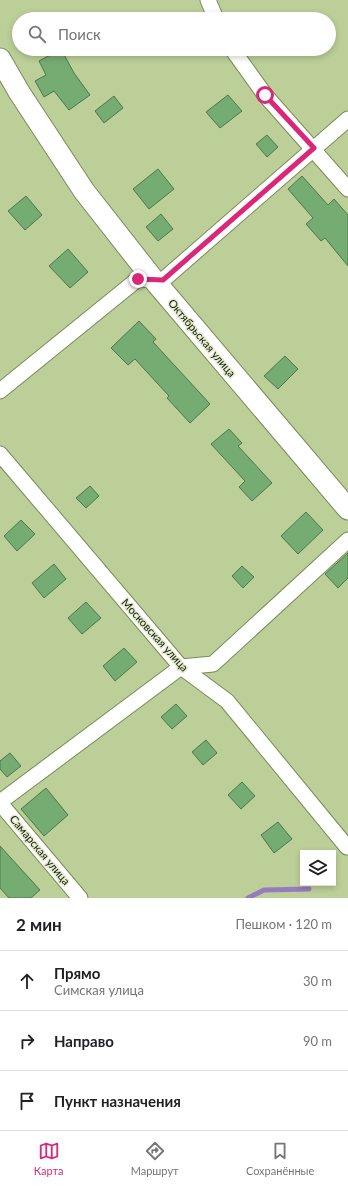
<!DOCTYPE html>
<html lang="ru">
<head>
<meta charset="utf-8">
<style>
  :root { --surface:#fff; --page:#f2f2f2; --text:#202124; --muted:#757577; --line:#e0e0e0; --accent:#db2777 }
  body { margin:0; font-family:Lato,sans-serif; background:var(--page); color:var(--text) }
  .controls { position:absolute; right:12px; bottom:12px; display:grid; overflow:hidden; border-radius:0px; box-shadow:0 2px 6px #0003 }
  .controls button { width:36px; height:36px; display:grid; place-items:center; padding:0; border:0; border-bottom:1px solid var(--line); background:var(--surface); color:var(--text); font:20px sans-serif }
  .stop { position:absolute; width:12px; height:12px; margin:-9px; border:3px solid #db2777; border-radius:50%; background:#fff }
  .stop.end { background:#db2777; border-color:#fff; box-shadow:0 1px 4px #0008 }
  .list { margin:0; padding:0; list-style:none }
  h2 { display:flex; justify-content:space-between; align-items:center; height:52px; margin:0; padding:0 16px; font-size:17px }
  h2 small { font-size:13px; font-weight:400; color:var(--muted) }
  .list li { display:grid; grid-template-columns:26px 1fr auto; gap:12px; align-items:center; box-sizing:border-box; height:60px; padding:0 16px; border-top:1px solid var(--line) }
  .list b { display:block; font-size:15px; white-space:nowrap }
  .list p { margin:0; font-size:13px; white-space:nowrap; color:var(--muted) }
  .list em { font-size:13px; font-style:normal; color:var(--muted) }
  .icon { flex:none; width:22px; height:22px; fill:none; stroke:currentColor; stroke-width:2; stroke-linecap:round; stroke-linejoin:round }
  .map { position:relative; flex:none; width:348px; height:898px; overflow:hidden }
  .search { position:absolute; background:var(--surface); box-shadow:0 2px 6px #0003; left:12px; right:12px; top:12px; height:44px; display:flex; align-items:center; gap:10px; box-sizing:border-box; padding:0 14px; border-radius:22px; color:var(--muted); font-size:15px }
  .sheet { height:232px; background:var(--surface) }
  nav { display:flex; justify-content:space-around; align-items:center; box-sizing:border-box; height:56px; border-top:1px solid var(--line); background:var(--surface); font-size:11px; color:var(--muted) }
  nav a { display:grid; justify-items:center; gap:2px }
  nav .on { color:var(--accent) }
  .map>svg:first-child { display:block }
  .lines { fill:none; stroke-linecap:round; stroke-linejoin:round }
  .stream { stroke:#987bbf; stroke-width:5 }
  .building { fill:#74ac71; stroke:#4f764d }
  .street-casing { stroke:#7b8b57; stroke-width:17 }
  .secondary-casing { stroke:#7b8b57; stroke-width:23 }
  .street { stroke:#fff; stroke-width:15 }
  .secondary { stroke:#fff; stroke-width:21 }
  .route { stroke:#db2777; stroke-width:5 }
  .labels { text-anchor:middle; stroke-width:3; stroke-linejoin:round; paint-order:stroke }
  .street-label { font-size:11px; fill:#161c07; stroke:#e2ebd0 }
</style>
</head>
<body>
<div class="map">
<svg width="348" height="898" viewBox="0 0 348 898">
  <rect width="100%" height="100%" fill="#bccf98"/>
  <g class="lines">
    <polyline class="stream" points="248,898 264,890 309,889"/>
  </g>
  <g class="building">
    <polygon points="61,49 74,73 90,95 69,110 54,91 44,97 35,81 46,75 39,61"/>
    <polygon points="228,95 242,111 220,128 206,112"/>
    <polygon points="114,96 123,108 104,123 95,111"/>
    <polygon points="267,135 278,147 267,157 256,144"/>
    <polygon points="158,169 174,189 149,209 133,189"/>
    <polygon points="302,176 328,205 334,199 348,215 348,266 325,238 321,241 306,224 313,218 288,189"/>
    <polygon points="26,196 42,215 25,230 8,211"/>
    <polygon points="161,214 173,229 158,241 146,227"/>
    <polygon points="68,249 88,272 70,288 49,266"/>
    <polygon points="139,321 156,339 153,342 210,404 190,423 167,398 169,396 135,359 128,365 111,348"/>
    <polygon points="285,356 298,369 278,389 264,376"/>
    <polygon points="229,429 242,443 238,446 272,483 252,501 239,487 245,481 211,444"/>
    <polygon points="90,486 99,496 86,508 76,498"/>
    <polygon points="306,512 323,530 298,554 281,536"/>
    <polygon points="21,520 35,534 17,551 4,536"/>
    <polygon points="348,553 348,578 338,588 325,574"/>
    <polygon points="54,564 66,579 44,598 32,583"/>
    <polygon points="242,566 254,577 243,588 232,576"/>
    <polygon points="86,602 101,618 82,634 68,618"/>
    <polygon points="124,648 137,662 115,681 103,666"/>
    <polygon points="176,704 187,716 172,729 161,717"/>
    <polygon points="206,740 217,753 203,765 192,752"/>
    <polygon points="10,753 21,766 7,777 0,769 0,761"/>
    <polygon points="242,782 255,796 241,809 228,795"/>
    <polygon points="46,788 68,815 44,836 21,809"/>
    <polygon points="278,822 292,839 274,853 261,835"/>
    <polygon points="0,846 40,890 31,898 9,898 0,888"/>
  </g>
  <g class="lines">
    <defs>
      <g id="street">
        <polyline points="208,0 216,19"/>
        <polyline points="232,49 265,95 348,189"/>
        <polyline points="0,391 138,279 163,280 348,119"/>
        <polyline points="0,454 181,667 227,701 347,847"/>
        <polyline points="0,802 181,667 213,664 348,540"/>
        <polyline points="0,803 80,898"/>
      </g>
      <polyline id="secondary" points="0,59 19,92 84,191 153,279 348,509"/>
    </defs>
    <use href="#street" class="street-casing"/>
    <use href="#secondary" class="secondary-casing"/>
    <use href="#street" class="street"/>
    <use href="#secondary" class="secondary"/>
  </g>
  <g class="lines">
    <polyline class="route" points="138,279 163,280 314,148 265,95"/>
  </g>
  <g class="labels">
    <g class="street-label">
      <text transform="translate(202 338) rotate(50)" y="4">Октябрьская улица</text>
      <text transform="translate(155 635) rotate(48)" y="4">Московская улица</text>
      <text transform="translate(40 850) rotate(50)" y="4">Самарская улица</text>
    </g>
  </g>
</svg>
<div class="controls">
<button><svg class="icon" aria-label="layers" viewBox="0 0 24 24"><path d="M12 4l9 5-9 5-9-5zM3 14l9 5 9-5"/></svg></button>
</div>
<div class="stop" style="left:265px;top:95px"></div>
<div class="stop end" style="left:138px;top:279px"></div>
<div class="search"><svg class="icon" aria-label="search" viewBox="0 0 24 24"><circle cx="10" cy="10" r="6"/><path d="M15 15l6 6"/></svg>Поиск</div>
</div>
<section class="sheet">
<h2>2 мин<small>Пешком · 120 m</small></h2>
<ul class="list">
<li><svg class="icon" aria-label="ahead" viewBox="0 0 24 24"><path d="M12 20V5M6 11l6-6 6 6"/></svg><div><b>Прямо</b><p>Симская улица</p></div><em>30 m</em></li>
<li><svg class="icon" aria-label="right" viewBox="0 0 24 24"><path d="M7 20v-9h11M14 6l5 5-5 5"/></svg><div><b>Направо</b></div><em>90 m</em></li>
<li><svg class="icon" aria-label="arrive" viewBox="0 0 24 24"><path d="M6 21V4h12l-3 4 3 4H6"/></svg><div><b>Пункт назначения</b></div></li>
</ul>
</section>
<nav>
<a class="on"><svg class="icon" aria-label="map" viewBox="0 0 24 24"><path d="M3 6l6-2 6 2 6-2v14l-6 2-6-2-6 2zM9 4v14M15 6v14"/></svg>Карта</a>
<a><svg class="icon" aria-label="directions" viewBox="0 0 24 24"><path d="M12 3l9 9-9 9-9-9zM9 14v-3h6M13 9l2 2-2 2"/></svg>Маршрут</a>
<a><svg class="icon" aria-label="saved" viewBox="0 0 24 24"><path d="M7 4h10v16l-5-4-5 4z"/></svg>Сохранённые</a>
</nav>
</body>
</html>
